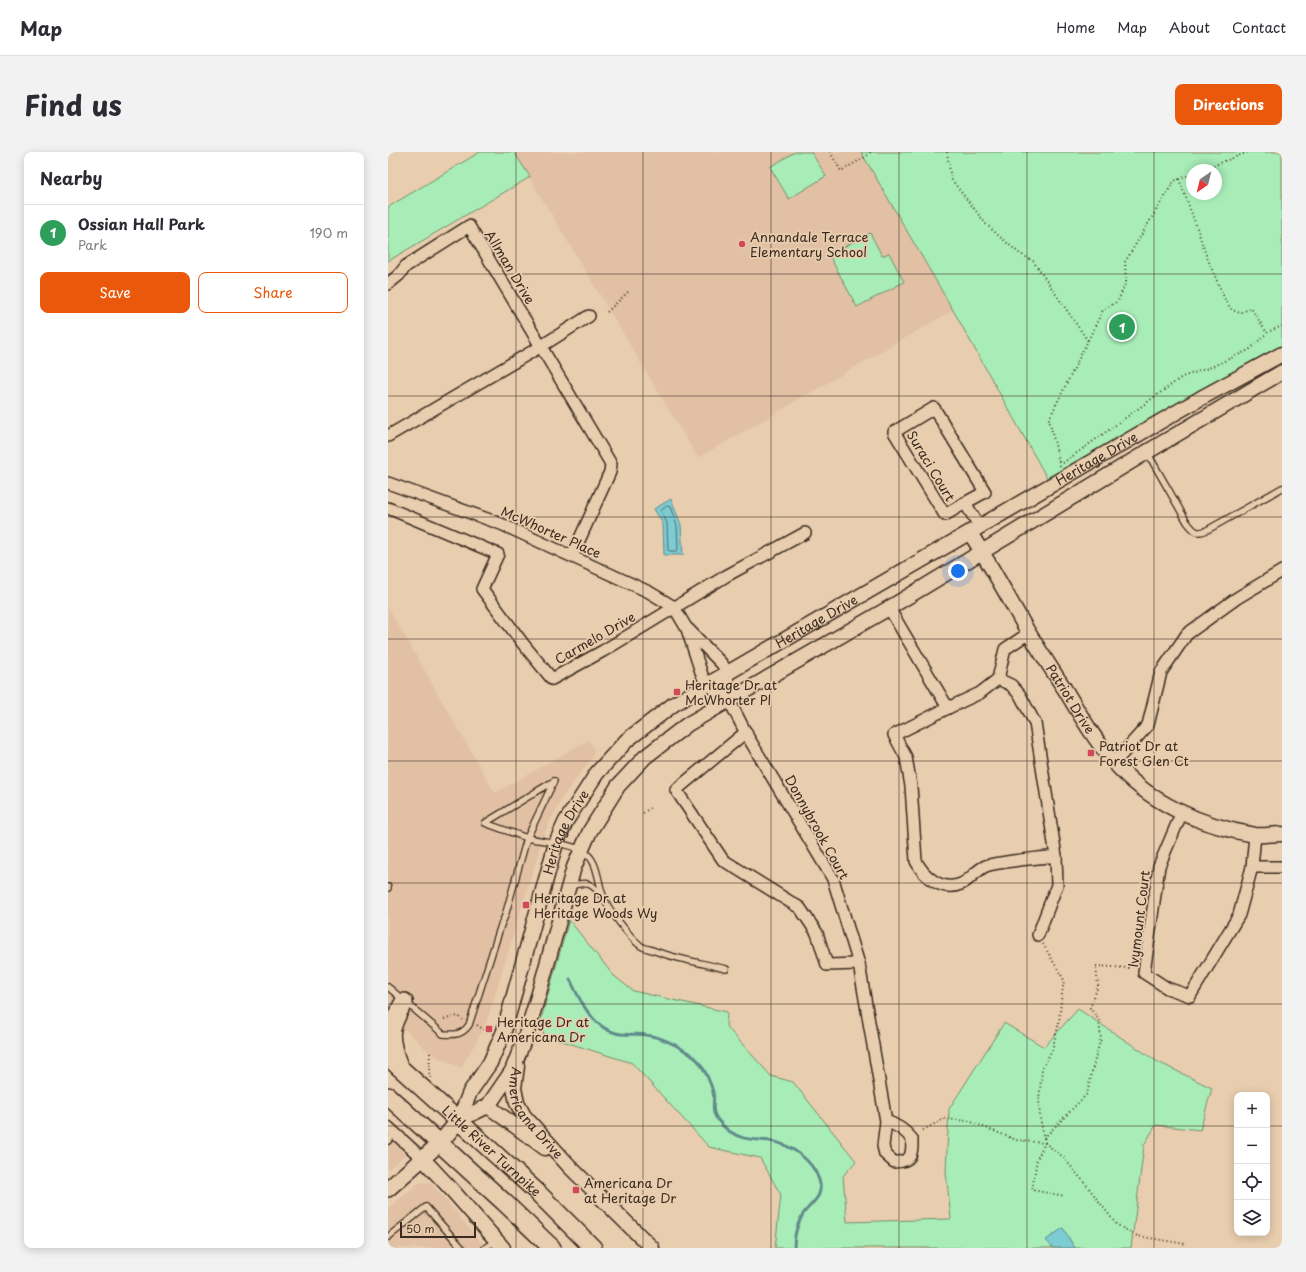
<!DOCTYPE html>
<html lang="en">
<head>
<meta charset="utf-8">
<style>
  :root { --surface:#fff; --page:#f2f2f3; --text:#2b2b33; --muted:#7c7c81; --line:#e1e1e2; --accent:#ea580c }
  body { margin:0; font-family:"Playpen Sans",sans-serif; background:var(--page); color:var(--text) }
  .controls { position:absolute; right:12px; bottom:12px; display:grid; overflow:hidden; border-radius:8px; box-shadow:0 2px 10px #0003 }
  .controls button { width:36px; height:36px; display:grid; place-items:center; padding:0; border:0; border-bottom:1px solid var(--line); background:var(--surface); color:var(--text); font:20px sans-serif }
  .compass { position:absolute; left:798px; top:12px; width:36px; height:36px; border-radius:50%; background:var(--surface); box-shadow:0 2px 10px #0003; rotate:215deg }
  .scale { position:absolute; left:12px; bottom:10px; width:76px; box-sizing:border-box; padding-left:4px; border:2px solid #3b2a1e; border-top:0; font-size:11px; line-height:14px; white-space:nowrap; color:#3b2a1e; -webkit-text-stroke:3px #e8ceaf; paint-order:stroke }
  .you { position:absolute; left:570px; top:419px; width:14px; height:14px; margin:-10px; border:3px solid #fff; border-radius:50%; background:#1a73e8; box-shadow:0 0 0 6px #1a73e833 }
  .badge { display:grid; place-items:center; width:26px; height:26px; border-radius:50%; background:var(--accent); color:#fff; font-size:13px; font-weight:700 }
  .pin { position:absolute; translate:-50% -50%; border:2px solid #fff; box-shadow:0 1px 4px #0006 }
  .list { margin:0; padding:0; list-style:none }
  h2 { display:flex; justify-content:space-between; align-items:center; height:52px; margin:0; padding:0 16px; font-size:17px }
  h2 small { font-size:13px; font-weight:400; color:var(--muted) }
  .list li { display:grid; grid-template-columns:26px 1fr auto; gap:12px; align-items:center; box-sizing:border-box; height:56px; padding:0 16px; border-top:1px solid var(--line) }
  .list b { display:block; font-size:15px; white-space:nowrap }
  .list p { margin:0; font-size:13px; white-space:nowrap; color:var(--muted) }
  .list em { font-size:13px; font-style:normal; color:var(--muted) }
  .actions { display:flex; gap:8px; padding:12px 16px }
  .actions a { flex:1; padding:9px 0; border:1px solid var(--accent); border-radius:8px; text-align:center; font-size:14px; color:var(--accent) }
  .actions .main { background:var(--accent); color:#fff }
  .icon { flex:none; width:22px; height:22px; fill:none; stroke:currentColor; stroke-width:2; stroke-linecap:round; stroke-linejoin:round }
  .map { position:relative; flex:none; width:894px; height:1096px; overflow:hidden; border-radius:8px }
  header { display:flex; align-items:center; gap:24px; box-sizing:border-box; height:56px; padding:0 20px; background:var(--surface); border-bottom:1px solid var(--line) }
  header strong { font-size:19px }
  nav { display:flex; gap:22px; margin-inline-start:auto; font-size:14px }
  .intro { display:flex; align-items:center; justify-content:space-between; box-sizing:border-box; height:96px; padding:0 24px }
  h1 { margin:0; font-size:28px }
  .button { padding:10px 18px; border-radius:8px; background:var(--accent); color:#fff; font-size:14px; font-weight:700 }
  main { display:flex; gap:24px; padding:0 24px }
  aside { flex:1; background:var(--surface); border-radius:8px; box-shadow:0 2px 10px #0003 }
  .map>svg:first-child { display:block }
  .built { fill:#e1c0a4 }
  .green { fill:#a8edb8; stroke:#728c6b; fill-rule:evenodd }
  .water { fill:#7bccd4; stroke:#618b8b }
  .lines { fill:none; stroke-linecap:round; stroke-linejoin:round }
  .shore { stroke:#556b67; stroke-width:1 }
  .stream { stroke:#618b8b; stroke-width:3 }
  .service-casing { stroke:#3b2a1e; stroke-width:8 }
  .minor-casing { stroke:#3b2a1e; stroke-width:14 }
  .tertiary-casing { stroke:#3b2a1e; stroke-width:17 }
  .secondary-casing { stroke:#3b2a1e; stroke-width:18 }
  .primary-casing { stroke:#3b2a1e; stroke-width:20 }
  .path { stroke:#3b2a1e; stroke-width:2; stroke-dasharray:1 3; stroke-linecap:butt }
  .service { stroke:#e8ceaf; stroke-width:5.5 }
  .minor { stroke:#e8ceaf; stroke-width:11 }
  .tertiary { stroke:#e8ceaf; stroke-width:14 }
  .secondary { stroke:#e8ceaf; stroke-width:15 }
  .primary { stroke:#e8ceaf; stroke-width:17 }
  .grid { fill:none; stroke:#3b2a1e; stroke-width:1; stroke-opacity:0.55 }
  .poi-dot { fill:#d1495b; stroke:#e8ceaf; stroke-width:1.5 }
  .labels { text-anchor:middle; stroke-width:3.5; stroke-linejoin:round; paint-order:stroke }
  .poi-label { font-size:13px; fill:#3b2a1e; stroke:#e8ceaf; text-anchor:start }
  .street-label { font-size:13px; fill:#3b2a1e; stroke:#e8ceaf }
</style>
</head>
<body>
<header>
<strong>Map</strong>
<nav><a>Home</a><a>Map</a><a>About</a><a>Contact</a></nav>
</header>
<div class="intro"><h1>Find us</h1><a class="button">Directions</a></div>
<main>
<aside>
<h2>Nearby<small></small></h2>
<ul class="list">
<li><span class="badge" style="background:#2e9e5b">1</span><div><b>Ossian Hall Park</b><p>Park</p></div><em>190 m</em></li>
</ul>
<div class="actions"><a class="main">Save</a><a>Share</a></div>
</aside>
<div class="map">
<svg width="894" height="1096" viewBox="0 0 894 1096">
  <rect width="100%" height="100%" fill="#e8ceaf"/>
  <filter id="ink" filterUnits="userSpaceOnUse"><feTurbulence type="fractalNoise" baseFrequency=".025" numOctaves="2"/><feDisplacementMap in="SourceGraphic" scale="8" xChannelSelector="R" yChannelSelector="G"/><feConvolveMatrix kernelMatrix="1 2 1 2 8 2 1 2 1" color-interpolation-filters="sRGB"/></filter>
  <g filter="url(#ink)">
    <g class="built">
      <polygon points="126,0 473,0 565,158 310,306"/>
      <polygon points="0,455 107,641 200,588 206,596 205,605 176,643 157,679 98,872 73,916 43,902 0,862"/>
      <polygon points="0,983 17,1003 0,1017"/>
      <polygon points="42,1030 98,1096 0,1096 0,1056 31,1031"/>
    </g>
    <g class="green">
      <polygon points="92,0 126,0 142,25 0,109 0,55"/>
      <polygon points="407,0 423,0 438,24 401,47 382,15"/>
      <path d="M473 0H894V193L659 326 565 158ZM804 18H828V42H804Z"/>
      <polygon points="482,81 494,104 501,101 516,130 469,155 441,103"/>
      <polygon points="181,768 225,823 245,839 339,860 338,874 383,924 405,930 468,1009 455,1024 459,1070 563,1067 558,1019 561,957 616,871 656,895 690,857 770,910 824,936 812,978 768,973 756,993 743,1096 387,1096 393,1043 372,1006 321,995 244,911 155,883 156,880 150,878"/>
    </g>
    <g class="water">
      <polygon points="283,347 293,373 295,403 276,403 275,372 266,357"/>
      <polygon points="675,1076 687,1096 665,1096 658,1088"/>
    </g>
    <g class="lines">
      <polygon class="shore" points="279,354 282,355 289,374 290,398 289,399 281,399 280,398 279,371 273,359"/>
      <path class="stream" d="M182 827C191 847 204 875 228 881 237 884 248 881 258 883 272 885 287 892 299 900 303 903 308 906 311 910 316 916 323 932 325 940 327 947 324 954 326 961 328 968 336 975 341 979 355 989 366 987 382 989 402 992 425 1008 431 1028 437 1047 420 1052 414 1064 409 1073 406 1086 406 1096"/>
      <defs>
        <g id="service">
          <path d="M759 300 799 370C807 380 809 383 821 377L894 336"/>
          <polygon points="166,629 139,686 97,671"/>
          <path d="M183 734C199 729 204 731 214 744"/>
          <polyline points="0,736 0,735"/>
          <path d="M0 835 55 882C67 883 74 883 81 873L113 773 117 764 139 686C154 689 179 691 193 698 211 706 209 730 216 746 220 757 243 787 253 794 256 796 261 797 264 798 288 807 314 811 338 817"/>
          <polyline points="0,989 7,981"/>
          <polyline points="0,1085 38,1055 74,1096"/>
          <polyline points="97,1096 108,1088"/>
        </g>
        <g id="minor">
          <polyline points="0,132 11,123 18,114 81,74 223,312 222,320 184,404"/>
          <polyline points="0,284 152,195 201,164"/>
          <polyline points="0,331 113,372 261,440 286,455 299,477 314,523 319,532 341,548"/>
          <polyline points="577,351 557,363 506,280 546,256 597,340 577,351 592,375"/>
          <polyline points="0,356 110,402 94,437 136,493 164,527 215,499 338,424 417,381"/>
          <polyline points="501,456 560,556 592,541 610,527 617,497 641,481"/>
          <polyline points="300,477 334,512 339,520 341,548 360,585 445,727 471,812"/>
          <path d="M560 556 506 583 518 605 523 634 528 709C536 725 554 740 573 732 583 728 590 715 601 713 623 708 646 707 668 704L647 571 632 543 623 533 610 527"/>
          <path d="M358 580 288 638 335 708 412 756 429 781 439 813 471 812 498 969 495 994 497 1002 506 1010C524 1010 524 1003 524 987 517 978 509 973 498 969"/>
          <polyline points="726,611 760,573 773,520 799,482 849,446 894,419"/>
          <polyline points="794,660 771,714 756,821 779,836 802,844 851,763 864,715 867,683"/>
          <polyline points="864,715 894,715"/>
          <polyline points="650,783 669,733 668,704"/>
          <polyline points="0,975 35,1007"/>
        </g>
        <g id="tertiary">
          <path id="s1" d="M582 381C603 413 621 447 640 480 652 499 664 518 676 536 691 561 706 587 725 609 760 651 814 674 867 683 875 684 885 682 894 682"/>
          <path id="s2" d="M129 914 126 936 129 951 136 964 183 1016 264 1096"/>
          <polyline points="100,954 157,996"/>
          <path id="s3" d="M71 968 82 940 102 911 116 879 168 691 178 669 209 621 239 588 286 552 813 246 894 202"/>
          <polyline points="71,968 100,954 124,919 139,880 151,841 186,715 202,679 230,634 257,605 300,572 501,456 759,300 894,220"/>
          <polyline points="35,1007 64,1038 115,1096"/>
        </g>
        <polyline id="secondary" points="0,1037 52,991 71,968"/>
        <g id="primary">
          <path id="s4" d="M0 905 148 1039 205 1096"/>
          <path d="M11 915C0 884 0 878 16 850"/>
          <polyline points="0,944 117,1051 164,1096"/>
        </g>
      </defs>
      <use href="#service" class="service-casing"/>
      <use href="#minor" class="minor-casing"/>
      <use href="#tertiary" class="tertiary-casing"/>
      <use href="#secondary" class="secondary-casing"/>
      <use href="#primary" class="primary-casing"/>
      <g class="path">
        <polyline points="442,0 453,19 477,5 483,0"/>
        <polyline points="559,0 563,27 598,72 612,85 631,101 645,109 700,189"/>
        <polyline points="814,18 860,0"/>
        <polyline points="791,27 808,73 818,103 838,150 844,158 852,161 863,156 879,181"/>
        <polyline points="219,160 241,139"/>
        <polyline points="675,311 794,225 823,215 861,198 880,180 894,174"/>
        <polyline points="672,314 661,267 715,158 730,149 738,130 737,110 786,29 804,22"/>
        <polyline points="255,661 262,656"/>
        <polyline points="655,792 676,828 673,849 671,871 664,898 654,917 651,948 652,965 657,991 649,1007 644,1038 677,1044"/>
        <polyline points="56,867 70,864 75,868"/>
        <polyline points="89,873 99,880"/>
        <polyline points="42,901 41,920 43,926"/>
        <polyline points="535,978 556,967 581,969 628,988 657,991 675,1005 700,1035 728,1072 749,1084 798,1092"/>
        <polyline points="656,986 699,942 708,903 713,887 711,868 702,856 710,834 708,814 742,816"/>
      </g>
      <use href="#service" class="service"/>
      <use href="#minor" class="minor"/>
      <use href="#tertiary" class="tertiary"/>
      <use href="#secondary" class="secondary"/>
      <use href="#primary" class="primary"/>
    </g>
  </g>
  <path class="grid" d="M128 0V1096M255 0V1096M383 0V1096M511 0V1096M639 0V1096M766 0V1096M0 122H894M0 244H894M0 365H894M0 487H894M0 609H894M0 731H894M0 852H894M0 974H849M879 974H894"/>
  <g class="poi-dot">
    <circle cx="354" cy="92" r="4"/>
    <rect x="285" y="536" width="8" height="8" rx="2"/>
    <rect x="699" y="597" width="8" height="8" rx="2"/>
    <rect x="134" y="749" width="8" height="8" rx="2"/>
    <rect x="97" y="873" width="8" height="8" rx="2"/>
    <rect x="184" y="1034" width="8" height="8" rx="2"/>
  </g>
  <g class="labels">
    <g class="poi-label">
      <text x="362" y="90">Annandale Terrace<tspan x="362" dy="15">Elementary School</tspan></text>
      <text x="297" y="538">Heritage Dr at<tspan x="297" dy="15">McWhorter Pl</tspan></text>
      <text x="711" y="599">Patriot Dr at<tspan x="711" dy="15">Forest Glen Ct</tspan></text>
      <text x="146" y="751">Heritage Dr at<tspan x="146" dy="15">Heritage Woods Wy</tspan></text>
      <text x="109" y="875">Heritage Dr at<tspan x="109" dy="15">Americana Dr</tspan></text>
      <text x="196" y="1036">Americana Dr<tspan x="196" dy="15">at Heritage Dr</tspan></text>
    </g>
    <g class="street-label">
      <text transform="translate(122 115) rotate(59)" y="5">Allman Drive</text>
      <text dy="5" stroke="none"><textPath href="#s3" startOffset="969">Heritage Drive</textPath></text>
      <text transform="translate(543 314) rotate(59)" y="5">Suraci Court</text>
      <text transform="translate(163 380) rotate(24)" y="5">McWhorter Place</text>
      <text dy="5" stroke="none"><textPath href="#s3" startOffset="645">Heritage Drive</textPath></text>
      <text transform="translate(207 486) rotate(-30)" y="5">Carmelo Drive</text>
      <text dy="5" stroke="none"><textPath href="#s1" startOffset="194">Patriot Drive</textPath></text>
      <text transform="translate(429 675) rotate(61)" y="5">Donnybrook Court</text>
      <text dy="5" stroke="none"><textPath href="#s3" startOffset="309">Heritage Drive</textPath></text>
      <text transform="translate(751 767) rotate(-83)" y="5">Ivymount Court</text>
      <text dy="5" stroke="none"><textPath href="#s2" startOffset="54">Americana Drive</textPath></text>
      <text dy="5" stroke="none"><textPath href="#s4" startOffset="140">Little River Turnpike</textPath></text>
    </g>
  </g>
</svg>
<div class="controls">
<button>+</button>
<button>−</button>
<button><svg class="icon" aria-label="locate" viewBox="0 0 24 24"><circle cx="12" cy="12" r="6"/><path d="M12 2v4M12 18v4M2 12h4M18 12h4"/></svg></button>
<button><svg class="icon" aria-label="layers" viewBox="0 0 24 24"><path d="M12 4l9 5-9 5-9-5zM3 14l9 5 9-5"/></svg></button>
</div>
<svg class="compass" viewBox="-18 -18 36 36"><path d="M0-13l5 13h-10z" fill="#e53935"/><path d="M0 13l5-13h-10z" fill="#7c7c81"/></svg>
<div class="scale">50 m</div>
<div class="you"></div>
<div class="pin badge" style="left:734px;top:175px;background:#2e9e5b">1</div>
</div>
</main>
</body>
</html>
